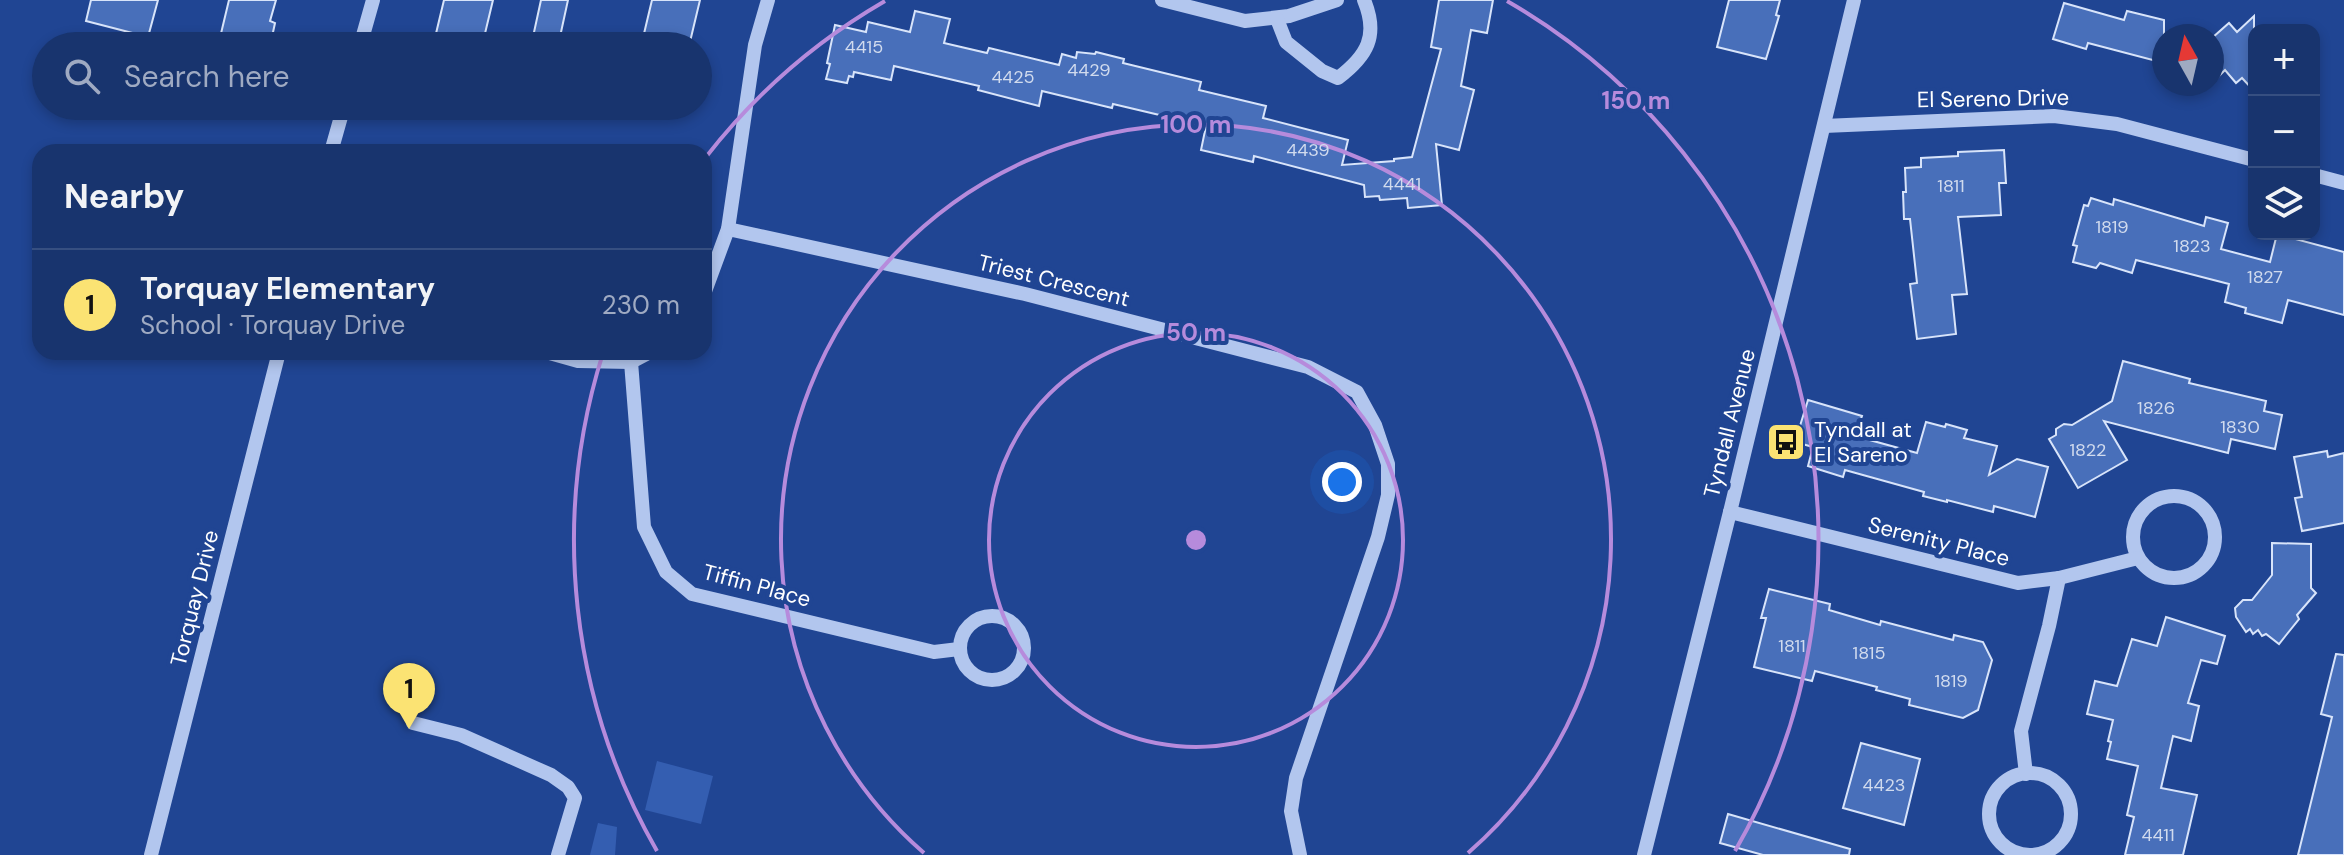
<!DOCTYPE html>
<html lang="en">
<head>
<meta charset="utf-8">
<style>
  :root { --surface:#18346e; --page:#213c73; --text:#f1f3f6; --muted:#9faac2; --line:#364f81; --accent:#fbe373 }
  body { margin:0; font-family:"DM Sans",sans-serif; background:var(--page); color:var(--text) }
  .controls { position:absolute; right:24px; top:24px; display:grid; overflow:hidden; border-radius:16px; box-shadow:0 4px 12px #0003 }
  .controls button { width:72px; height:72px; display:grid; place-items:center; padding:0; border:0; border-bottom:2px solid var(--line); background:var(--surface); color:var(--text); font:40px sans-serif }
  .compass { position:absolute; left:2152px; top:24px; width:72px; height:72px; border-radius:50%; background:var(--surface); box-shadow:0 4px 12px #0003; rotate:352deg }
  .you { position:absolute; left:1342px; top:482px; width:28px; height:28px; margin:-20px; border:6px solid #fff; border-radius:50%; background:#1a73e8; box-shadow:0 0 0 12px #1a73e833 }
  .badge { display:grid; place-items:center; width:52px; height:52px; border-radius:50%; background:var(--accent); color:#111; font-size:26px; font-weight:700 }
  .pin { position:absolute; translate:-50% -66px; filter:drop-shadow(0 2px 4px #0008) }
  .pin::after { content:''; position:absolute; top:42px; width:28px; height:24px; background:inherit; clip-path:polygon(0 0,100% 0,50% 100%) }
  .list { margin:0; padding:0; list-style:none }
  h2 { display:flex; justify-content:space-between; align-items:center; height:104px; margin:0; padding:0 32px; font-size:34px }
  h2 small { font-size:26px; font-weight:400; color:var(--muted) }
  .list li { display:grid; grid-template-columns:52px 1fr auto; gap:24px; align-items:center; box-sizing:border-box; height:112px; padding:0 32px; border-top:2px solid var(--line) }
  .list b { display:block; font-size:30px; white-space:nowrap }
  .list p { margin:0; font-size:26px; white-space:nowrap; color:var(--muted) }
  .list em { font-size:26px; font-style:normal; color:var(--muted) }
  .icon { flex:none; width:44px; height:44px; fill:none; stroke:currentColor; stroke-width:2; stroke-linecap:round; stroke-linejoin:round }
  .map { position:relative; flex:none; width:2344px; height:855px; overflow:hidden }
  .search { position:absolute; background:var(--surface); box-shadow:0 4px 12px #0003; left:32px; top:32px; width:680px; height:88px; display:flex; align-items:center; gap:20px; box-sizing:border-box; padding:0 28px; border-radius:44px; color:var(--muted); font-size:30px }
  .panel { position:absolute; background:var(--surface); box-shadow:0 4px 12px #0003; left:32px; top:144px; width:680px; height:216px; border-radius:24px }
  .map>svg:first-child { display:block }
  .green { fill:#345eb1 }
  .building { fill:#486fba; stroke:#d8e4fa; stroke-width:2 }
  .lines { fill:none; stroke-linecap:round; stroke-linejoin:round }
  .minor { stroke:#b2c6ee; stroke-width:14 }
  .ring { fill:none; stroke:#b68bdc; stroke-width:4 }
  .labels { text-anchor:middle; stroke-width:8; stroke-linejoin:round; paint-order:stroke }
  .number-label { font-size:18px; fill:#d1dbee }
  .street-label { font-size:22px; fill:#fff; stroke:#204593 }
  .poi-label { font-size:22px; fill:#fff; stroke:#204593; text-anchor:start }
  .centre { fill:#b68bdc; stroke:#204593; stroke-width:4 }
  .ring-label { font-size:24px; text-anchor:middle; font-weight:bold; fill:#b68bdc; stroke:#204593; stroke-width:8; stroke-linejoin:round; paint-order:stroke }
</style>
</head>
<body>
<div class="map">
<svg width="2344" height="855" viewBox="0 0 2344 855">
  <rect width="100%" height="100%" fill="#204593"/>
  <g class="green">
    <polygon points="657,761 713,776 701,824 645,810"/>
    <polygon points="598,823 617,827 615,855 590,855"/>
  </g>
  <g class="building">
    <polygon points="91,0 158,0 148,37 86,21"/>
    <polygon points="229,0 276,0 270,21 275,23 270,46 218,46"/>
    <polygon points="444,0 493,0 482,46 433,46"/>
    <polygon points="541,0 568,0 558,46 531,46"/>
    <polygon points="652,0 700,0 689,46 659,46 642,42"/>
    <polygon points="1439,0 1493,0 1487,33 1471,30 1461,86 1474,90 1459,150 1436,144 1442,205 1408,208 1407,198 1380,200 1379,196 1365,197 1364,185 1254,156 1253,162 1201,150 1206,126 1113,104 1112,108 1042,91 1039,106 978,90 979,86 894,66 891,80 854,72 853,77 849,76 847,83 826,79 830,64 827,63 835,25 866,32 868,22 910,32 915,11 950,19 944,43 987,53 989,48 1059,65 1062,54 1076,58 1077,52 1095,54 1096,52 1124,59 1123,63 1201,82 1199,90 1266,106 1263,118 1348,140 1342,165 1394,161 1394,159 1412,157 1441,49 1431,47"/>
    <polygon points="1729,0 1780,0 1776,15 1779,16 1766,59 1717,47"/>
    <polygon points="2064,3 2124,20 2127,11 2164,20 2164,63 2088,43 2086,49 2053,39"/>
    <polygon points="2254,16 2254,91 2242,78 2236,83 2225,70 2212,83 2212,38 2229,23 2237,32"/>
    <polygon points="2004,150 2006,183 1999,183 2001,215 1958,217 1967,294 1952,295 1956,334 1917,339 1910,284 1917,283 1910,219 1904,219 1903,192 1906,192 1905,168 1921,167 1921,158 1958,156 1958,152"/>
    <polygon points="2091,198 2113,205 2114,199 2204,226 2206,217 2228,223 2221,249 2270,262 2277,234 2344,252 2344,315 2288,300 2282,323 2245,313 2246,308 2225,302 2229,284 2136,260 2132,273 2100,263 2096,268 2073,262 2077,246 2073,245 2084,205 2088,206"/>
    <polygon points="2123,361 2190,379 2189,383 2266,401 2264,411 2282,415 2275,449 2231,439 2228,453 2104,421 2127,460 2078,488 2049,439 2056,435 2056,429 2064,424 2072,425 2112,401"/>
    <polygon points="1808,400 1862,416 1855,436 1917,453 1926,422 1945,427 1946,424 1967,430 1964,438 1997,446 1989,475 2017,459 2048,467 2035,517 1994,506 1993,512 1947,500 1947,502 1923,496 1924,492 1845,470 1843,477 1808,466 1813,447 1795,442"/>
    <polygon points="2327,451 2328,457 2344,453 2344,523 2302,531 2295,498 2302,497 2294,457"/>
    <polygon points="2272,543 2311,544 2311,588 2316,593 2297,615 2299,619 2279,644 2266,634 2262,636 2258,630 2253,634 2250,629 2246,632 2236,617 2235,608 2243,600 2252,600 2272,575"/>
    <polygon points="1769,589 1830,604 1829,610 1880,625 1881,621 1953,640 1954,635 1983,642 1992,660 1978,710 1963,718 1909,705 1910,699 1876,690 1877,687 1815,671 1812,681 1754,667 1766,618 1761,618"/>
    <polygon points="2166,617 2225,636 2217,664 2201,660 2188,703 2199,706 2191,741 2173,736 2161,788 2197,795 2183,855 2125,855 2134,817 2127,815 2138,766 2107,759 2111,742 2108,741 2113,720 2087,714 2095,681 2117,686 2132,639 2157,646"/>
    <polygon points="2336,654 2344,655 2344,855 2298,855 2332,717 2321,714"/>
    <polygon points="1861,743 1920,759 1904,825 1843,808"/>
    <polygon points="1728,814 1850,849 1849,855 1763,855 1720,843"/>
  </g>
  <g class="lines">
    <g class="minor">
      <polyline points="1162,0 1245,21 1289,16 1337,0"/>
      <path d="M1277 19 1286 42 1322 71 1338 78C1367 56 1379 36 1364 0"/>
      <polyline points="360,46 373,0"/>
      <polyline points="1824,126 2054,116 2117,124 2254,160"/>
      <polyline points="331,152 344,106"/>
      <polyline points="2314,175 2344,183"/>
      <polyline points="728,229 1025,294 1308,367 1357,392 1375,425 1388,464 1388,495 1378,537 1296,778 1291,811 1300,855"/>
      <polyline points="704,294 728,229 755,45 768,0"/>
      <polyline points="546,352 578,361 631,362 650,352"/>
      <polyline points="631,362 644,527 666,572 692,594 934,652 959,649"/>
      <circle cx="2174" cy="537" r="41"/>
      <polyline points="1730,512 2018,583 2059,578 2138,558"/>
      <circle cx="992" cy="648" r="32"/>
      <polyline points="413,723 461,735 551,775 568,787 575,798 558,855"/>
      <circle cx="2030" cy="814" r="41"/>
      <polyline points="2026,774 2021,731 2049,626 2059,578"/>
      <polyline points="151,855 279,352"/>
      <polyline points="1644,855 1730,512 1854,0"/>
    </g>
  </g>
  <g class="ring">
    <circle cx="1196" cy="540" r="207"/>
    <path d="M924 853A415 415 0 1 1 1468 853"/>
    <path d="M657 851A622 622 0 0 1 603 353M706 157A622 622 0 0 1 885 1M1507 1A622 622 0 0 1 1735 851"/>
  </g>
  <defs>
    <symbol id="bus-square" viewBox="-11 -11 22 22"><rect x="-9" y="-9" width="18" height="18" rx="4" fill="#fbe373" stroke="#204593"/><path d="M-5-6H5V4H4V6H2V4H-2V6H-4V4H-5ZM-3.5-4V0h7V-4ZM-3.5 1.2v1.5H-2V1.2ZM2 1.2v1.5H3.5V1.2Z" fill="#111"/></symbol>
  </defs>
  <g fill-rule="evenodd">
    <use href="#bus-square" x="1764" y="420" width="44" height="44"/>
  </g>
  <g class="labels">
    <g class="number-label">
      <text x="864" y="53">4415</text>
      <text x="1089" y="76">4429</text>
      <text x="1013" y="83">4425</text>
      <text x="1308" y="156">4439</text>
      <text x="1402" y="190">4441</text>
      <text x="1951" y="192">1811</text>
      <text x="2112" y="233">1819</text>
      <text x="2192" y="252">1823</text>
      <text x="2265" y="283">1827</text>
      <text x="2156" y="414">1826</text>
      <text x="2240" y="433">1830</text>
      <text x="2088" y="456">1822</text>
      <text x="1792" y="652">1811</text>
      <text x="1869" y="659">1815</text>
      <text x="1951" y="687">1819</text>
      <text x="1884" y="791">4423</text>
      <text x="2158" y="841">4411</text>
    </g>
    <g class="street-label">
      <text transform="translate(1993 98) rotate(-1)" y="8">El Sereno Drive</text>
      <text transform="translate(1054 280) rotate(14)" y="8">Triest Crescent</text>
      <text transform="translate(1729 423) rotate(-76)" y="8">Tyndall Avenue</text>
      <text transform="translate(1939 541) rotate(14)" y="8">Serenity Place</text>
      <text transform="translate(757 585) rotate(15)" y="8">Tiffin Place</text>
      <text transform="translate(194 598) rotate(-76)" y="8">Torquay Drive</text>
    </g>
    <g class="poi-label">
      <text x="1814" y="437">Tyndall at<tspan x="1814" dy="25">El Sareno</tspan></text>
    </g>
  </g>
  <circle cx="1196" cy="540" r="12" class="centre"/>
  <g class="ring-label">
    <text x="1636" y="109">150 m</text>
    <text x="1196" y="133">100 m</text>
    <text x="1196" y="341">50 m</text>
  </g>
</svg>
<div class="controls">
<button>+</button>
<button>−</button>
<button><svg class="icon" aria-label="layers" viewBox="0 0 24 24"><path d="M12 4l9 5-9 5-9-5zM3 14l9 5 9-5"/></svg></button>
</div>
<svg class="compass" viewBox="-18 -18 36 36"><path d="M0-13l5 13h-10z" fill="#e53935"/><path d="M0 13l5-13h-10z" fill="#9faac2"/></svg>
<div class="you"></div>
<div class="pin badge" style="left:409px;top:729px">1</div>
<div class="search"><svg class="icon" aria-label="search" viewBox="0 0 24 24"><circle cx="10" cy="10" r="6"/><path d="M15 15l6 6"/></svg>Search here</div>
<section class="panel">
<h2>Nearby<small></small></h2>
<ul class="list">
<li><span class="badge">1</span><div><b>Torquay Elementary</b><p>School · Torquay Drive</p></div><em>230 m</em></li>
</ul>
</section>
</div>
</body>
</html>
